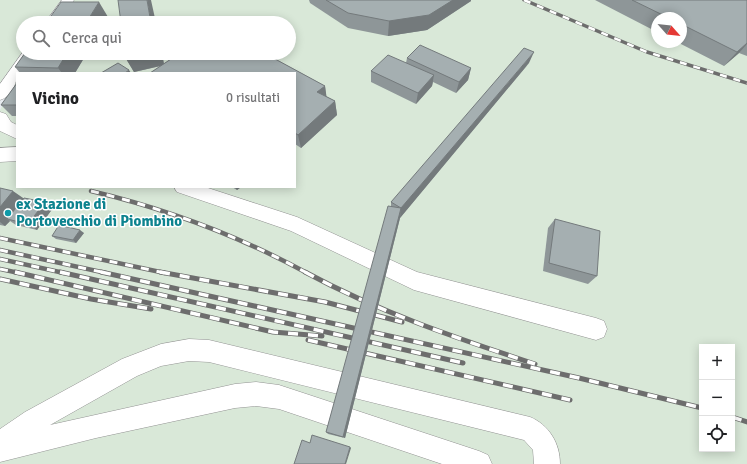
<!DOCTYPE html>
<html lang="it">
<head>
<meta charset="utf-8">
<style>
  :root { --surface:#fff; --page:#f6f6f6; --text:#202124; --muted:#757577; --line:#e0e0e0 }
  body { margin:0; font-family:Signika,sans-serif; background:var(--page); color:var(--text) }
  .controls { position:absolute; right:12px; bottom:12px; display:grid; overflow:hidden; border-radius:0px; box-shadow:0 2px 10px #0003 }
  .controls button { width:36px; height:36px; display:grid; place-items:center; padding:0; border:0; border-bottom:1px solid var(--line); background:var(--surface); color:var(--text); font:20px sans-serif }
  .compass { position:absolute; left:651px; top:12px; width:36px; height:36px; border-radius:50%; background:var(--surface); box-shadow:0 2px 10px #0003; rotate:117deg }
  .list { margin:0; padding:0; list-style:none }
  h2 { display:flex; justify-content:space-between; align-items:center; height:52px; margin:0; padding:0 16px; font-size:17px }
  h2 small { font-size:13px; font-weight:400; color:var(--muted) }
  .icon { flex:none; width:22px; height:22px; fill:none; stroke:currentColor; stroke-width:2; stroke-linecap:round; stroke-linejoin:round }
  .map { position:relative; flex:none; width:747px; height:464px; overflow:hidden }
  .search { position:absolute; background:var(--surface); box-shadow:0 2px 10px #0003; left:16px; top:16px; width:280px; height:44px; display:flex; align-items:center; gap:10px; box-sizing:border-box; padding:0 14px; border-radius:22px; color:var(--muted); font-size:15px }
  .panel { position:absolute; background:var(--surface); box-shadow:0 2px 10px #0003; left:16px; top:72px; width:280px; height:116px; border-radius:0px }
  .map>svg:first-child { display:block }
  .industrial { fill:#d9e8d8; fill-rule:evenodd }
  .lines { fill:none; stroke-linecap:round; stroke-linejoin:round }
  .minor-casing { stroke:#939393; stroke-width:1 }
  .minor { fill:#fff; fill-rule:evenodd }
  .rail-far2-casing { stroke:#6d6d6d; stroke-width:3.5 }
  .rail-far1-casing { stroke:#6d6d6d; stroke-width:4.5 }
  .rail-casing { stroke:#6d6d6d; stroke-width:5 }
  .rail-far2 { stroke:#fff; stroke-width:2.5; stroke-dasharray:7; stroke-linecap:butt }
  .rail-far1 { stroke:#fff; stroke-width:3; stroke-dasharray:8; stroke-linecap:butt }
  .rail { stroke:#fff; stroke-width:3.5; stroke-dasharray:10; stroke-linecap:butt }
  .wall { fill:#8e9698 }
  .shaded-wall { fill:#747a7c }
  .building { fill:#a5afb1; stroke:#747a7c }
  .culture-dot { fill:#0f9aa8; stroke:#fff; stroke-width:1.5 }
  .labels { text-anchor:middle; stroke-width:3; stroke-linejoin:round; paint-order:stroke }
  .culture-label { font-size:15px; font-weight:bold; fill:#0d838f; stroke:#fff; text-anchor:start }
</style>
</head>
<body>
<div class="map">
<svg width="747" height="464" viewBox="0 0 747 464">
  <rect width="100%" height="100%" fill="#e6ebef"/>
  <g class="industrial">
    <polygon points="0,0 61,0 44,23 23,23 23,51 0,83"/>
    <path d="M74 0H747V464H0V110L17 80V187H295V73H22L36 53H289V23H58ZM657 18H681V42H657ZM702 347H732V449H702Z"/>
  </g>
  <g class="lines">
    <defs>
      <g id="minor">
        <polygon points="62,0 74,0 59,23 45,23"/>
        <path d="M23 52 37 53 23 73H17C17 84 11 97 0 100V84Z"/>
        <polygon points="0,112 6,114 11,122 17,125 17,139 0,131"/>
        <polygon points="17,147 17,161 0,162 0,148"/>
        <polygon points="174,187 205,187 297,217 417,272 596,318 604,321 607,329 604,337 596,340 414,290 291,231 177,192"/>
        <path d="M189 339 209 340 530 417C549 425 560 443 560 464H534L533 450 524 440 209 362 189 361 161 366 137 376 50 425 235 384 256 382 279 385 479 451 488 455 492 464H442L279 409 256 406 235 408 96 438 0 462V429L25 412 122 359 161 344Z"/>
      </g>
    </defs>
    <use href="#minor" class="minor-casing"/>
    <use href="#minor" class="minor"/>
    <defs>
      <polyline id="rail-far2" points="524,0 647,52 747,83"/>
      <g id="rail-far1">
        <path d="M91 191C167 209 239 236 307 273"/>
        <polyline points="0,238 165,273"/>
        <polyline points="0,250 106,273"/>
        <polyline points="0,259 64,273"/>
        <polyline points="0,269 19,273"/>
      </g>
      <g id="rail">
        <polyline points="15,272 273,332 322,336"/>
        <polyline points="60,272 463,363"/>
        <polyline points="101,272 579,378 702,408"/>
        <polyline points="160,272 325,302 402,322"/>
        <path d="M305 272C379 312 456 338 535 364"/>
        <polyline points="0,279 91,299 151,309"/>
        <polyline points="308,340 570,400"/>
        <polyline points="732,417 747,422"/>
      </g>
    </defs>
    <use href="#rail-far2" class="rail-far2-casing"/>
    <use href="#rail-far1" class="rail-far1-casing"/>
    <use href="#rail" class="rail-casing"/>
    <use href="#rail-far2" class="rail-far2"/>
    <use href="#rail-far1" class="rail-far1"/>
    <use href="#rail" class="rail"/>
  </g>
  <g class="wall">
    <polygon points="309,0 471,0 471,1 427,30 388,36 348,28 310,3"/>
    <polygon points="595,0 747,0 747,56 739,53 724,66 677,42 681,42 681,18 657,18 657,32"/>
    <polygon points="25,53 87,53 75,73 20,73 15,67"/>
    <polygon points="125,53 162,53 164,64 177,55 176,53 264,53 325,86 326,96 335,101 337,115 301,148 295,144 295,73 150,73 161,66 134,72 125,57"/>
    <polygon points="407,58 471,68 468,80 456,93 433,82 432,86 416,104 371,82 371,71 406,63"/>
    <polygon points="529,63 400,218 345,438 328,434 326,432 391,206 391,202"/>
    <polygon points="17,83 17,116 12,116 1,105"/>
    <polygon points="232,187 241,187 237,190"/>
    <polygon points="0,188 24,199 53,208 37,230 16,225 10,221 5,226 0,225"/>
    <polygon points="555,219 597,276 588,284 543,271 548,228"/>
    <polygon points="84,233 76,243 56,239 52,236"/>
  </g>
  <g class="shaded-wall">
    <polygon points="147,0 151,0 156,23 151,23"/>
    <polygon points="453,0 471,0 471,1 427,30 388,36 389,21"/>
    <polygon points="99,2 108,17 105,23 86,23"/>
    <polygon points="747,43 747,44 739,53 724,66 737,52"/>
    <polygon points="534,52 529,63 400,218 401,208"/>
    <polygon points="67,53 87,53 75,73 62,73 58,68"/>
    <polygon points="145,53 162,53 164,65 134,72 125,57"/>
    <polygon points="471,68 468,80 456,93 459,82"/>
    <polygon points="129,70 131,73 125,73"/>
    <polygon points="434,75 432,86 416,104 418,93"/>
    <polygon points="325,86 327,100 317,92"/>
    <polygon points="335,101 337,115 301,148 298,135"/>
    <polygon points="235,187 241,187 237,190"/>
    <polygon points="13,191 26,200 7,219 10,221 5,226 0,222 0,207"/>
    <polygon points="45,202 53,208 37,230 28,224"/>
    <polygon points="401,208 400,218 345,438 343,437"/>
    <polygon points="80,230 84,233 76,243 73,240"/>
    <polygon points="350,447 351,448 346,464 345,464"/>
  </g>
  <g class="building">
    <polygon points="118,0 147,0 151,23 121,23"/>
    <polygon points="326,0 453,0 429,15 389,21 348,13"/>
    <polygon points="632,0 747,0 747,43 737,52 681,24 681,18 669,18"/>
    <polygon points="61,2 99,2 86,23 46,23"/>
    <polygon points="420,45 471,68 459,82 407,58"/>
    <polygon points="524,48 534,52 401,208 391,202"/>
    <polygon points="25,53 67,53 58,68 15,67"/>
    <polygon points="125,53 145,53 125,57"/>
    <polygon points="180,53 264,53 325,86 317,92 335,101 298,135 295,133 295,73 150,73"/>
    <polygon points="388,55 434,75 418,93 371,71"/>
    <polygon points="118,63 129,70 125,73 101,73"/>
    <polygon points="17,83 17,105 1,105"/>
    <polygon points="0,188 13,191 0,207"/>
    <polygon points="24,198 45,202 28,224 7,219"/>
    <polygon points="388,206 401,208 343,437 326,432"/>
    <polygon points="555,219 600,231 597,276 549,263"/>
    <polygon points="59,225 80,230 73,240 52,236"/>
    <polygon points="312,435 350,447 345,464 294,464 302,440 310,443"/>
  </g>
  <circle class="culture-dot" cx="8" cy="213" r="4"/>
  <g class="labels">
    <g class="culture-label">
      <text x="16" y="209">ex Stazione di<tspan x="16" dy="17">Portovecchio di Piombino</tspan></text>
    </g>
  </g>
</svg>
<div class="controls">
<button>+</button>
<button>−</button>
<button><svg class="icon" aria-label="locate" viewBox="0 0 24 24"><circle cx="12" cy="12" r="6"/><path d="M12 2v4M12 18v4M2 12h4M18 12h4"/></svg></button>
</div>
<svg class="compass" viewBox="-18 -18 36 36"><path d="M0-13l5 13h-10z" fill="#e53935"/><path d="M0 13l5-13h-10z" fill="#757577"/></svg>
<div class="search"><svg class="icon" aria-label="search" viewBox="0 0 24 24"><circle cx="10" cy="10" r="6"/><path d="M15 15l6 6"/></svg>Cerca qui</div>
<section class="panel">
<h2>Vicino<small>0 risultati</small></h2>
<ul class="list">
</ul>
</section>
</div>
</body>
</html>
